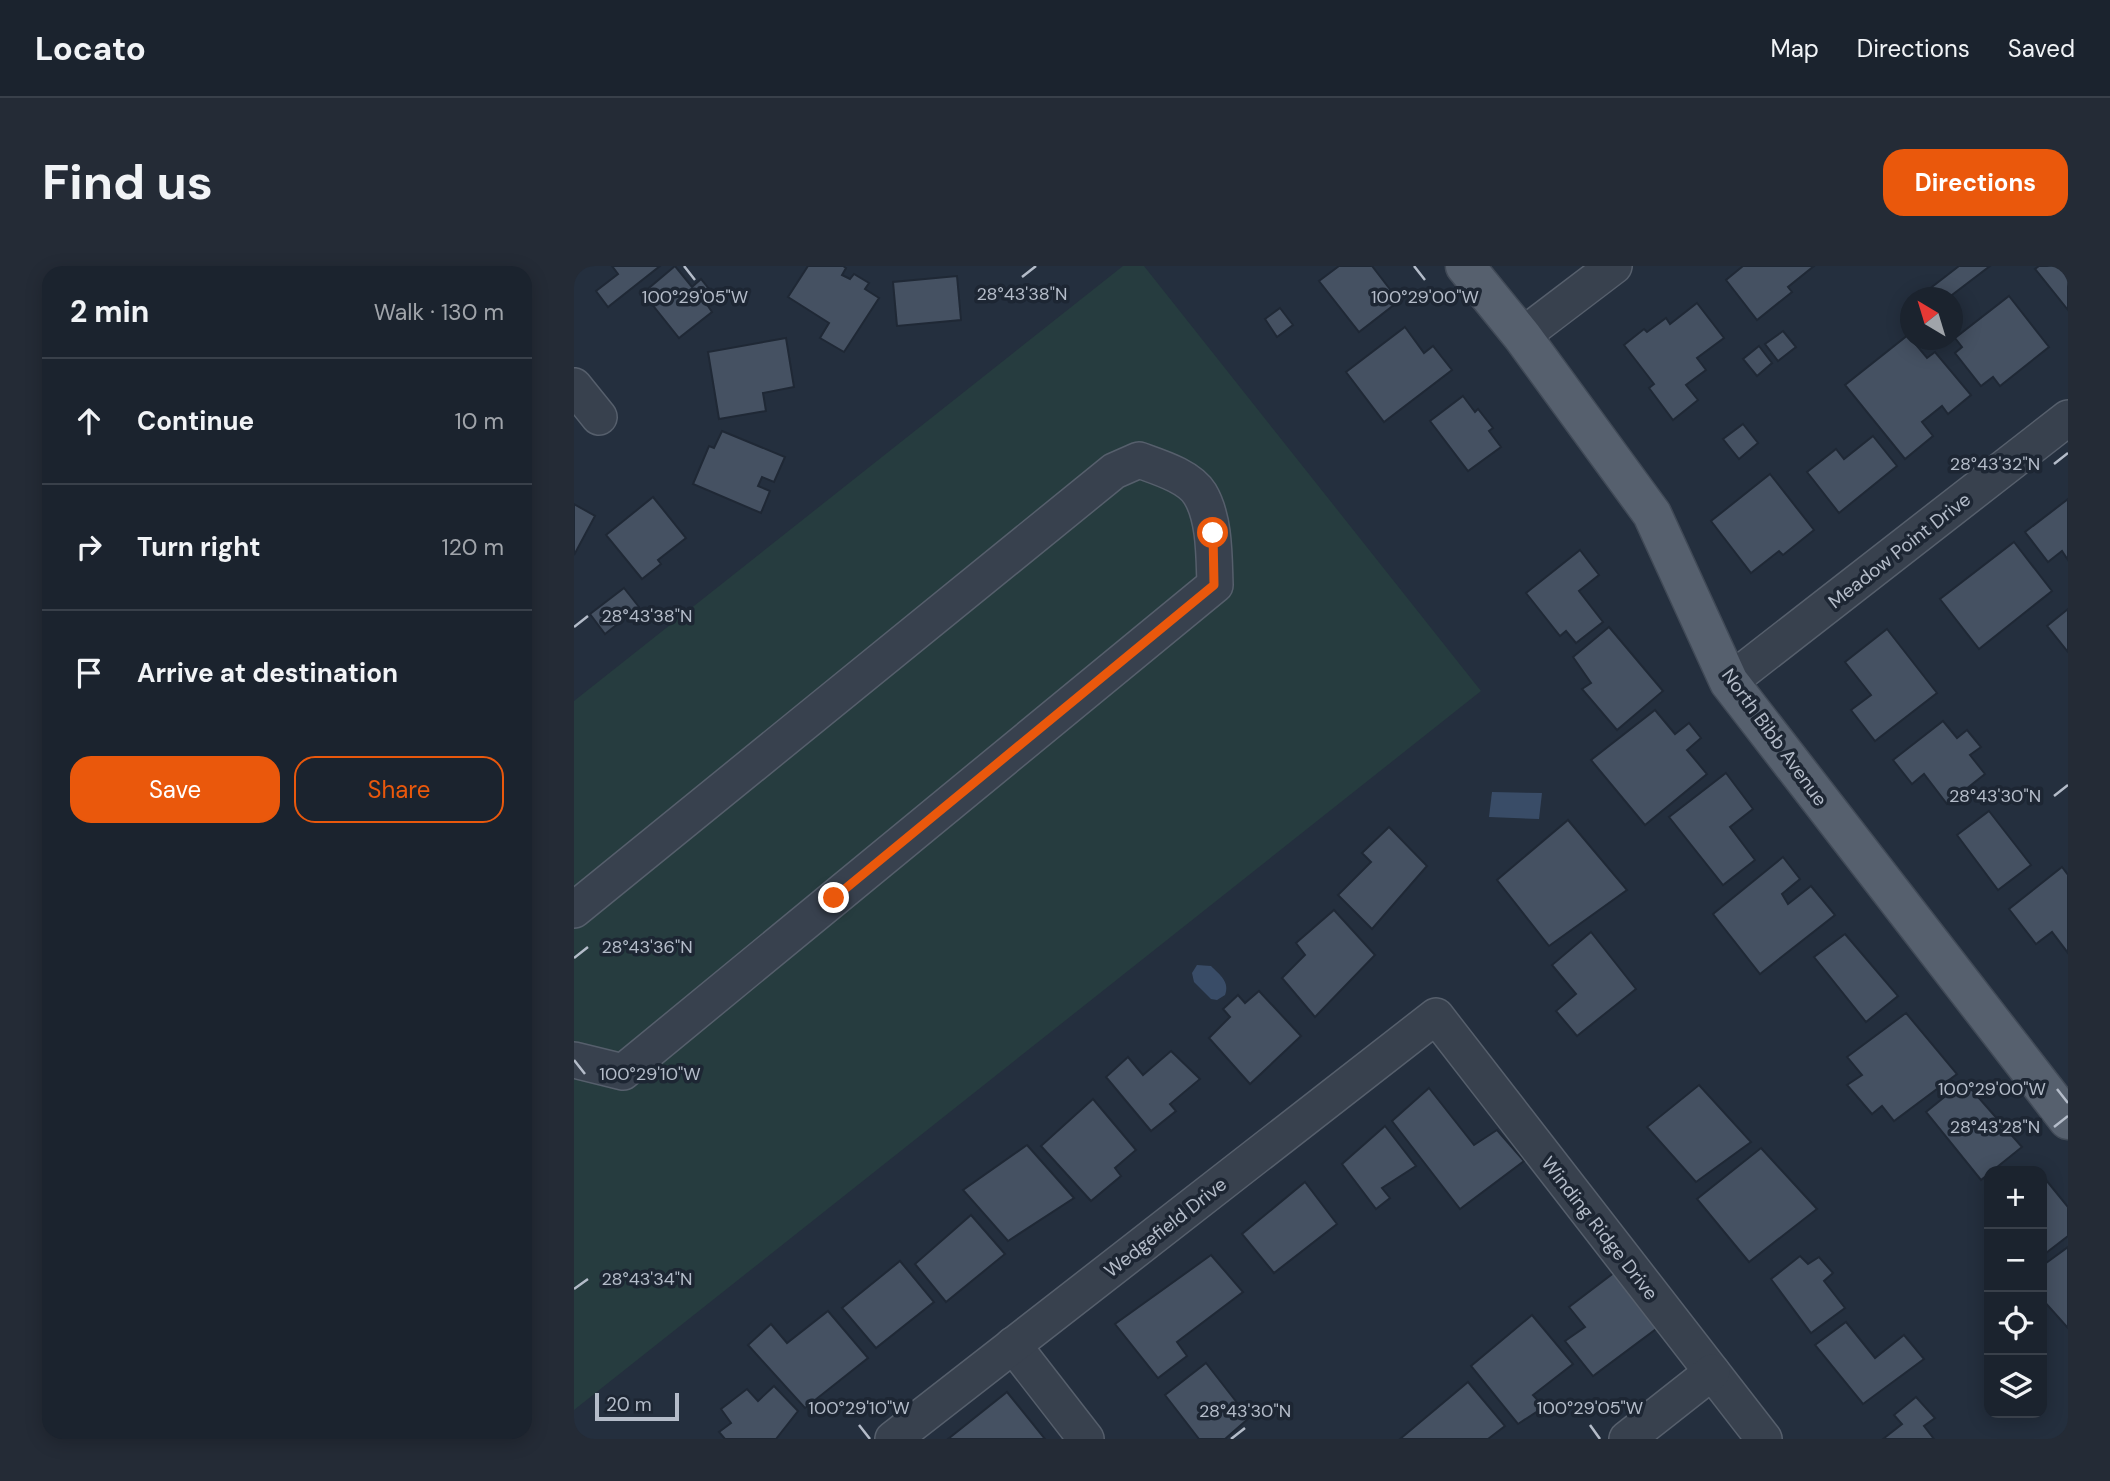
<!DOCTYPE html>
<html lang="en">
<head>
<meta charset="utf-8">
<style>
  :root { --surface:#1b232e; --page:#242b36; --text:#f1f3f6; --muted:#a0a4aa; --line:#39404a; --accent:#ea580c }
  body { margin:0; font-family:"DM Sans",sans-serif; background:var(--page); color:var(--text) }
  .controls { position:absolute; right:21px; bottom:21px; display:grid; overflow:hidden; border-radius:14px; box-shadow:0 4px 18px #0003 }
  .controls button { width:63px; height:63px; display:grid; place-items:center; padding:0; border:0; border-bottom:2px solid var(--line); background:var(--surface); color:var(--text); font:35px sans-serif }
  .compass { position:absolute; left:1326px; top:21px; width:63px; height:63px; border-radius:50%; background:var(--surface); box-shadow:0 4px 18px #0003; rotate:322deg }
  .scale { position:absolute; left:21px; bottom:18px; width:84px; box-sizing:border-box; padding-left:7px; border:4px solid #b4bcc9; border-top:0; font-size:19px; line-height:24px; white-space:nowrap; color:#b4bcc9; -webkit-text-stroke:5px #1d2633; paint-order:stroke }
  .stop { position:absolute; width:21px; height:21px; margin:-16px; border:5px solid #ea580c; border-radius:50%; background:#fff }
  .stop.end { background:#ea580c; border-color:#fff; box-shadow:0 2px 7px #0008 }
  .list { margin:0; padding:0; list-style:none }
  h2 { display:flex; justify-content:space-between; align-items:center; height:91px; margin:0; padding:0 28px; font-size:30px }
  h2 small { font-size:23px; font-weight:400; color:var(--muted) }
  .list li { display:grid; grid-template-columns:46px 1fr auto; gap:21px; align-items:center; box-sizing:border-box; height:126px; padding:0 28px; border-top:2px solid var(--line) }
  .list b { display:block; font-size:26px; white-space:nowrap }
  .list em { font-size:23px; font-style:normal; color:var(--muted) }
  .actions { display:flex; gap:14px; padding:21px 28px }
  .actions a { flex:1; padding:16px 0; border:2px solid var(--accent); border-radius:21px; text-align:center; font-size:24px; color:var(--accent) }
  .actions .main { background:var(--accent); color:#fff }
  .icon { flex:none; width:38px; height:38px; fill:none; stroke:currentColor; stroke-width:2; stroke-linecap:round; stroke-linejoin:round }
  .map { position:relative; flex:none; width:1494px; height:1173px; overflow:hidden; border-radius:21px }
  header { display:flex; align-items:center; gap:42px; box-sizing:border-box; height:98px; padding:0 35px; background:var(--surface); border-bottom:2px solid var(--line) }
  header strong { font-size:33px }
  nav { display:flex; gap:38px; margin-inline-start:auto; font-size:24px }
  .intro { display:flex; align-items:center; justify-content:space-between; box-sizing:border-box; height:168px; padding:0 42px }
  h1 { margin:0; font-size:49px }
  .button { padding:18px 32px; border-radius:21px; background:var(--accent); color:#fff; font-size:24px; font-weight:700 }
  main { display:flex; gap:42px; padding:0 42px }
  aside { flex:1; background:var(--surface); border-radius:21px; box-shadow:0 4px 18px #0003 }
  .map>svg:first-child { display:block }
  .green { fill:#263c3f }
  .water { fill:#394c67 }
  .building { fill:#455162; stroke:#1f2835; stroke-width:2 }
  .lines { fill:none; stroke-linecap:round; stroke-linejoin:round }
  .minor-casing { stroke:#565f6c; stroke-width:38 }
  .major-casing { stroke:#414a57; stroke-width:41 }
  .minor { stroke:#38414e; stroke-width:35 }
  .major { stroke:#56606e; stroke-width:38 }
  .route { stroke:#ea580c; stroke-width:9 }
  .ticks { fill:none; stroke:#b4bcc9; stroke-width:2.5 }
  .labels { text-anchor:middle; stroke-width:7; stroke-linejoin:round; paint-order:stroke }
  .street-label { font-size:19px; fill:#b4bcc9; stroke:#1d2633 }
  .ticks-label { font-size:18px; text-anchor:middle; fill:#b4bcc9; stroke:#1d2633; stroke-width:7; stroke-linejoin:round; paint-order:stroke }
</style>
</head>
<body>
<header>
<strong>Locato</strong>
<nav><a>Map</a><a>Directions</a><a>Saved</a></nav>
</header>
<div class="intro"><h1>Find us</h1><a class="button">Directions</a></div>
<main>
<aside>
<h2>2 min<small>Walk · 130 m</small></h2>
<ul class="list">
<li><svg class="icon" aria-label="ahead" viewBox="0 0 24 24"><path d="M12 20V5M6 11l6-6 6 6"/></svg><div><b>Continue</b></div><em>10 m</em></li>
<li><svg class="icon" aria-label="right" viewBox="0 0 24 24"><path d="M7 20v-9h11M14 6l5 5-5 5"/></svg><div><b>Turn right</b></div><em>120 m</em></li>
<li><svg class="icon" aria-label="arrive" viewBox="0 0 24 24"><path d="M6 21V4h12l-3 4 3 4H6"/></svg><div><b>Arrive at destination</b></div></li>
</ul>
<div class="actions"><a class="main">Save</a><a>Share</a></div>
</aside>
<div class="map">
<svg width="1494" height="1173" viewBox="0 0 1494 1173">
  <rect width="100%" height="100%" fill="#242f3e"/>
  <polygon class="green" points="549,0 570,0 907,425 0,1144 0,435"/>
  <g class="water">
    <polygon points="918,526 968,527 965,553 915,551"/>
    <path d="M623 699 637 700C646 709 656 716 651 729L643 734 637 733 620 716 618 707Z"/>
  </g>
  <g class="building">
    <polygon points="38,0 86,0 34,41 22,25 44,8"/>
    <polygon points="101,0 118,21 127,13 143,33 134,40 138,46 105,72 69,27"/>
    <polygon points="234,0 269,0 272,2 268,9 276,13 280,8 295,17 291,23 305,32 270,86 246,72 255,57 214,31"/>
    <polygon points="765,0 798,0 825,35 785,66 745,15"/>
    <polygon points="1169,0 1240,0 1214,21 1218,26 1183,54 1152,14"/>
    <polygon points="1385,0 1416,0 1374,32 1359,32 1354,24"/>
    <polygon points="1465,0 1494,0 1494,44 1461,3"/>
    <polygon points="383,10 387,54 323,60 319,16"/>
    <polygon points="1435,30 1475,81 1426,120 1419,111 1407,120 1381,87 1388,81 1381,72"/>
    <polygon points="1123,37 1150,72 1123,92 1132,104 1112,119 1124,134 1099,154 1075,122 1080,118 1050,79 1070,63 1073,66 1092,52 1096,58"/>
    <polygon points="706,42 719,59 703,71 691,53"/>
    <polygon points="831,61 850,87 859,80 878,104 810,156 772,106"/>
    <polygon points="1209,65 1222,81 1204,95 1191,78"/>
    <polygon points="1334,69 1353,92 1361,86 1397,129 1374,148 1368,140 1348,156 1359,170 1331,193 1271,119"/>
    <polygon points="212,72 220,121 189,127 192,145 145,153 134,86"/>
    <polygon points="1185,80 1198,97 1183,110 1169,93"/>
    <polygon points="889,130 901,146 904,143 919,162 915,165 927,181 894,205 856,155"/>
    <polygon points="1169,158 1184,177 1165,193 1149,173"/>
    <polygon points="148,165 211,191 200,216 188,211 184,220 196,225 187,247 119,218 135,180 140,182"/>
    <polygon points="1299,170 1323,200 1265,247 1233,206 1262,183 1270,193"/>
    <polygon points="1196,208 1240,264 1209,289 1205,285 1177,307 1137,255"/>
    <polygon points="79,231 112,272 84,294 87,298 68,313 32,269"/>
    <polygon points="1494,233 1494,294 1488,285 1474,296 1451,266"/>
    <polygon points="0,238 21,250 0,289"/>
    <polygon points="1440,276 1478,325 1405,383 1366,333"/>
    <polygon points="1006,284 1025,309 1005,325 1029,356 1002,377 992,365 986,370 952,327"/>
    <polygon points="50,322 65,341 31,368 16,348"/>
    <polygon points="1494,343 1494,386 1473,360"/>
    <polygon points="1035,361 1089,425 1043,464 1008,423 1017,417 999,391"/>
    <polygon points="1313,363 1363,427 1301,475 1277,444 1297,429 1271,396"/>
    <polygon points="1081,444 1101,468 1115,457 1127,472 1113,484 1133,508 1071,559 1017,494"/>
    <polygon points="1369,455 1383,472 1393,464 1407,481 1396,489 1411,508 1373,538 1350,508 1338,518 1319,494"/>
    <polygon points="1152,507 1179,543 1156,561 1181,594 1149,619 1095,551"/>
    <polygon points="1415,545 1457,599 1424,624 1383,569"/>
    <polygon points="994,554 1053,624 975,680 923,614"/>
    <polygon points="815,561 853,600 798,663 764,629 797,596 788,587"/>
    <polygon points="1209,591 1226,613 1208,628 1214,638 1237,620 1261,649 1186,708 1139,648"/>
    <polygon points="1488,601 1494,609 1494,687 1478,666 1462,678 1435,643"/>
    <polygon points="760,644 801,689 741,751 708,712 731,689 722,677"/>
    <polygon points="1017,666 1062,723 1003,770 982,745 1002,728 978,699"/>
    <polygon points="1271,668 1324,730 1292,756 1240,691"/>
    <polygon points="685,725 727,770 676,818 635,772 656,751 649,743 664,729 671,737"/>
    <polygon points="1332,747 1383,808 1320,855 1308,840 1298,848 1273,819 1288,809 1273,791"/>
    <polygon points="597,785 626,813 596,838 602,845 577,865 532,811 554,791 569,809"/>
    <polygon points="1390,815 1448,881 1407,914 1352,846"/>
    <polygon points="1125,819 1177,876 1122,916 1073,861"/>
    <polygon points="855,822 900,879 923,864 950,895 886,943 818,855"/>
    <polygon points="519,833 562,884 541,902 547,910 517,935 467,880"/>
    <polygon points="811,860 842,900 808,922 816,932 802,943 768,898"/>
    <polygon points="453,879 500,932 434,975 389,924"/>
    <polygon points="1187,882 1243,943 1175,996 1123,933"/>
    <polygon points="1468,909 1494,941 1494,970 1472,987 1468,981"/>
    <polygon points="731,916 763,958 700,1007 668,968"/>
    <polygon points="397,949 431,988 372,1036 341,998"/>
    <polygon points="1494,981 1494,1062 1468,1033 1468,1000"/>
    <polygon points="637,989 669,1026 603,1076 613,1090 584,1112 541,1058"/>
    <polygon points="1226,990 1234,998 1245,991 1259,1007 1250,1015 1271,1042 1237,1067 1197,1013"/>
    <polygon points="326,995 360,1036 302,1082 268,1042"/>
    <polygon points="1041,1006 1086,1060 1019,1110 991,1075 1011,1061 995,1041"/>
    <polygon points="254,1045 294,1092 231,1142 174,1079 197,1058 213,1077"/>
    <polygon points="958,1049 999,1098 959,1129 970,1141 944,1158 897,1100"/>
    <polygon points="1272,1056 1301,1092 1330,1069 1350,1093 1289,1138 1241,1079"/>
    <polygon points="632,1097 675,1152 651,1173 625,1173 591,1129"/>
    <polygon points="894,1116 931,1160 914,1173 826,1173"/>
    <polygon points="200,1120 224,1145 202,1173 151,1173 145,1166 157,1157 147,1143 173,1123 184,1135"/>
    <polygon points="433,1126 471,1173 374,1173"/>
    <polygon points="1342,1131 1361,1152 1350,1160 1360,1173 1309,1173 1328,1158 1320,1149"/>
  </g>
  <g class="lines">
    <defs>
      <g id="minor">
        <polyline points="948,70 1040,0"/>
        <polyline points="0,120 25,151"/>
        <polyline points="1155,416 1494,152"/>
        <path d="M0 644 540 205 565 194C584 201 615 210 626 228 641 253 640 291 641 319L49 806 0 794"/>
        <polyline points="439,1079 512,1173"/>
        <polyline points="319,1173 862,750 1190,1173"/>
        <polyline points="1053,1173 1138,1106"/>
      </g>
      <polyline id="major" points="891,0 948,70 1078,248 1155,416 1494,854"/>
    </defs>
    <use href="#minor" class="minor-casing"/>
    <use href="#major" class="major-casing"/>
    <use href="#minor" class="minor"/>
    <use href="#major" class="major"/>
  </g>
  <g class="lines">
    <polyline class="route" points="260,632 640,319 639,267"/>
  </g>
  <path class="ticks" d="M110 0 121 14M840 0 851 14M448 11 462 0M1480 198 1494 187M0 361 14 350M1480 530 1494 519M0 692 14 681M0 794 11 808M1483 823 1494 837M1480 861 1494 850M0 1023 14 1013M285 1159 296 1173M1016 1159 1026 1173M657 1173 671 1162"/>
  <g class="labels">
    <g class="street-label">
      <text transform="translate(1325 284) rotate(-38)" y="7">Meadow Point Drive</text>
      <text transform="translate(1201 471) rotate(54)" y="7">North Bibb Avenue</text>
      <text transform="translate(591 961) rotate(-38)" y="7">Wedgefield Drive</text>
      <text transform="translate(1026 962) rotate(52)" y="7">Winding Ridge Drive</text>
    </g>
  </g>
  <g class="ticks-label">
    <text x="448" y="34">28°43'38"N</text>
    <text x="121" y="37">100°29'05"W</text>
    <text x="851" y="37">100°29'00"W</text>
    <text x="1421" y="204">28°43'32"N</text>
    <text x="73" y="356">28°43'38"N</text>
    <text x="1421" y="536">28°43'30"N</text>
    <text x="73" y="687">28°43'36"N</text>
    <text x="76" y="814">100°29'10"W</text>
    <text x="1418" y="829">100°29'00"W</text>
    <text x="1421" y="867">28°43'28"N</text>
    <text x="73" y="1019">28°43'34"N</text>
    <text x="285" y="1148">100°29'10"W</text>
    <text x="1016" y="1148">100°29'05"W</text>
    <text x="671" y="1151">28°43'30"N</text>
  </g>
</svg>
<div class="controls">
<button>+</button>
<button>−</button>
<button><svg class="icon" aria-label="locate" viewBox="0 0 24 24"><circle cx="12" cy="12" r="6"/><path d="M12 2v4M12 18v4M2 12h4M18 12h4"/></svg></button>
<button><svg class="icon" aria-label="layers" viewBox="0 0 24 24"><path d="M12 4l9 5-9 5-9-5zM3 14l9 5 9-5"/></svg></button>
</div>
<svg class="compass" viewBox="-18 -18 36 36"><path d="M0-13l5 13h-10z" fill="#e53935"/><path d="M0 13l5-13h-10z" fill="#a0a4aa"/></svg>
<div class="scale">20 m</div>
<div class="stop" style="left:639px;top:267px"></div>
<div class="stop end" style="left:260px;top:632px"></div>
</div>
</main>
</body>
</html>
